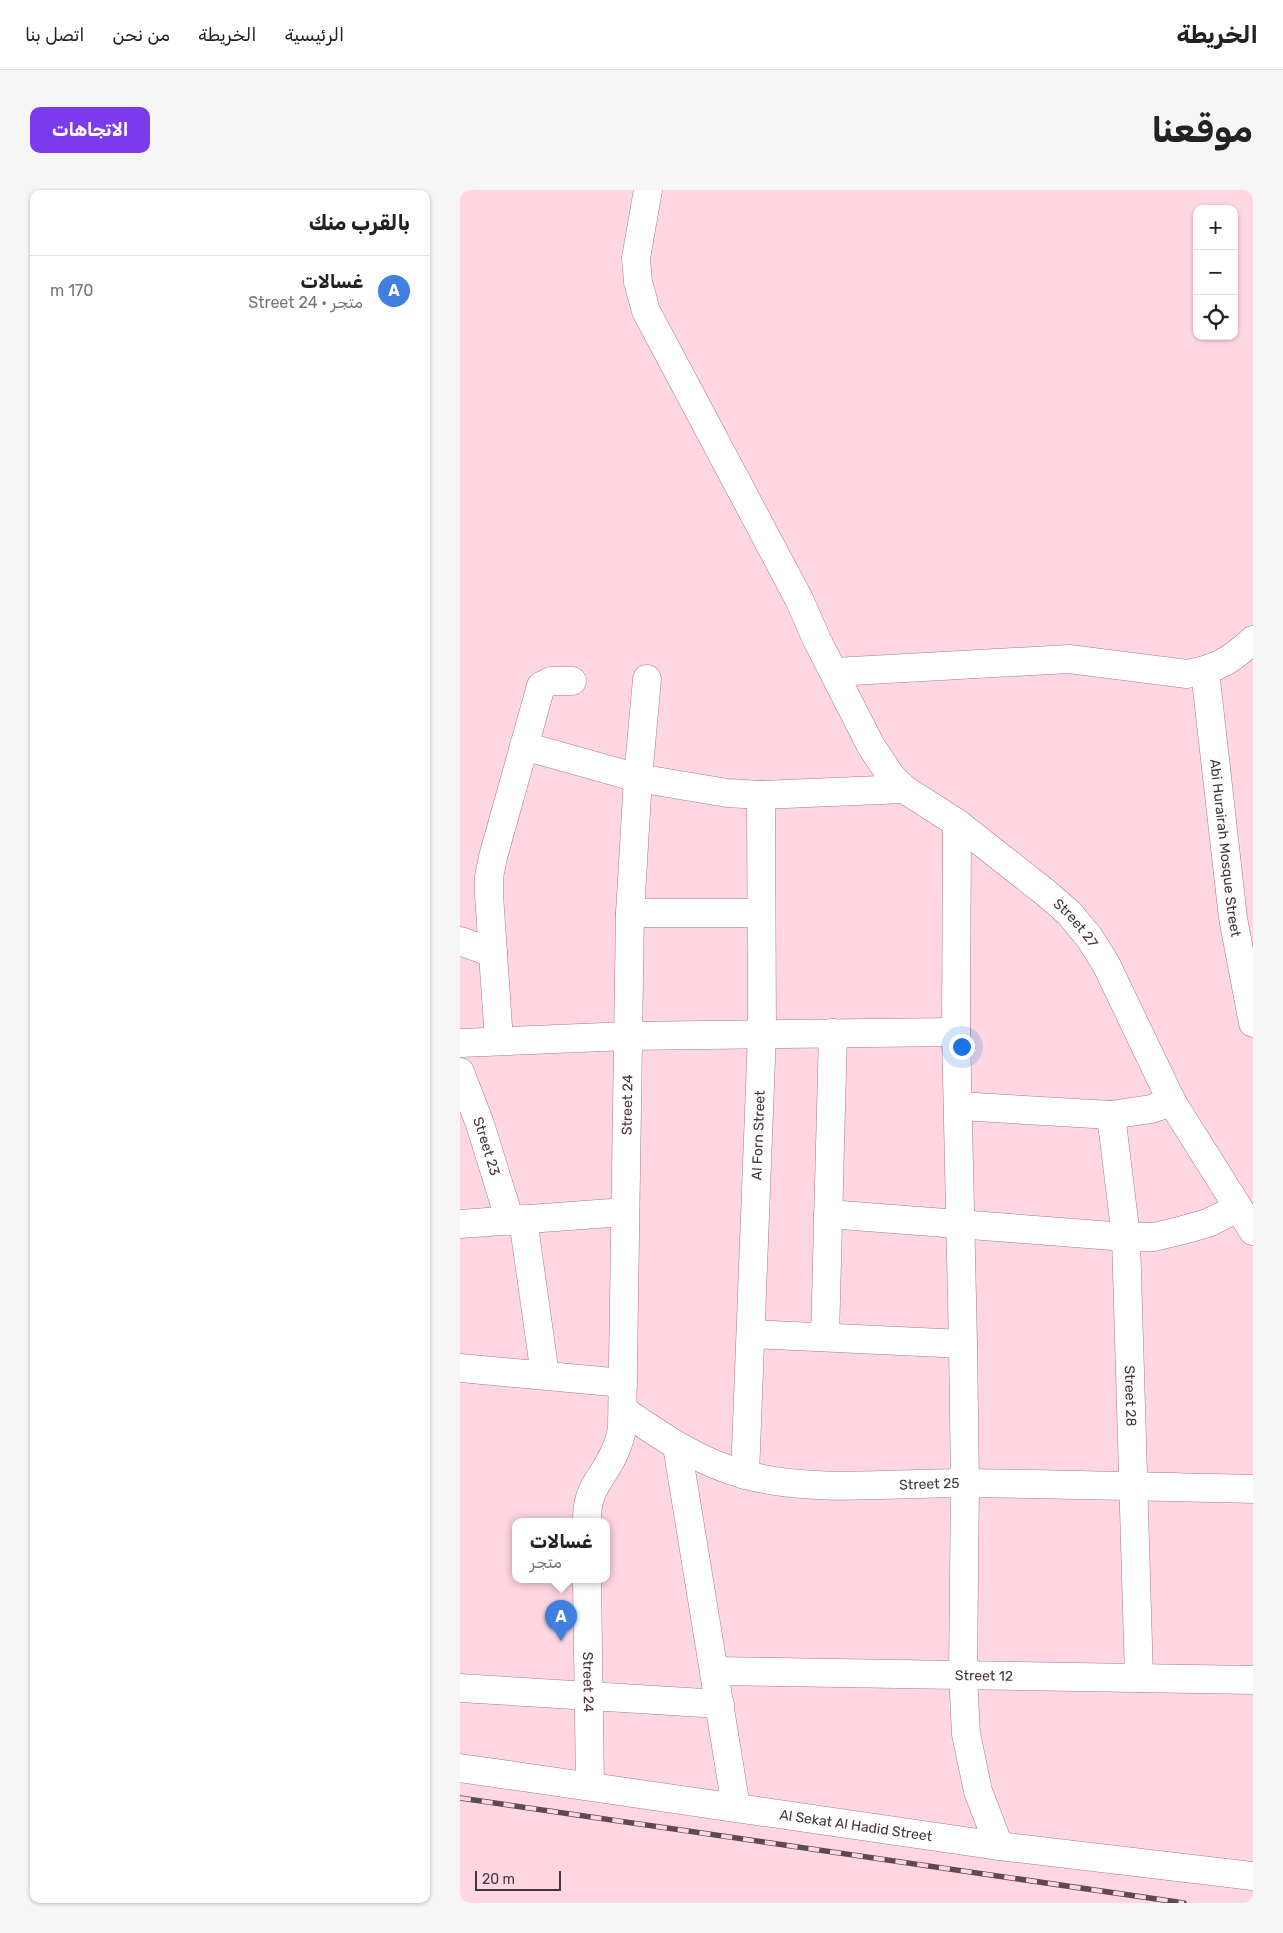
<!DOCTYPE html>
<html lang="ar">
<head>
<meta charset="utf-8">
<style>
  :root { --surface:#fff; --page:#f6f6f6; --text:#222; --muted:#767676; --line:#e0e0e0; --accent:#7c3aed }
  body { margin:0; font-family:Rubik,"Noto Naskh Arabic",sans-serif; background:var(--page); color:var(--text); direction:rtl }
  .controls { position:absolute; right:15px; top:15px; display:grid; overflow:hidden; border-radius:10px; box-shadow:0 1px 4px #0004 }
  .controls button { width:45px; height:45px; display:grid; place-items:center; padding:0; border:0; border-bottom:1px solid var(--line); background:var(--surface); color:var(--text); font:25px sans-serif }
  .scale { position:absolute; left:15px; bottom:12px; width:86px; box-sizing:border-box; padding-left:5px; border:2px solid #45353a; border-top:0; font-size:14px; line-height:18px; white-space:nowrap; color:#45353a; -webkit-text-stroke:4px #ffd6e2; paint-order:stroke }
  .you { position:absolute; left:501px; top:856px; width:18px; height:18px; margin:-12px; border:4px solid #fff; border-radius:50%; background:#1a73e8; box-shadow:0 0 0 8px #1a73e833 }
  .badge { display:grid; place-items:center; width:32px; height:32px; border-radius:50%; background:var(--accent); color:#fff; font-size:16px; font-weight:700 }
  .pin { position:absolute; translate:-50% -41px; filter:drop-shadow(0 1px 2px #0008) }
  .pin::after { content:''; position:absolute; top:26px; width:18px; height:15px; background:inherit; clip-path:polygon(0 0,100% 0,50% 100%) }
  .popup { position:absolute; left:52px; top:1328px; width:98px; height:65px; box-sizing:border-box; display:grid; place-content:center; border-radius:10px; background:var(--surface); filter:drop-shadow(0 1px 4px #0005); font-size:16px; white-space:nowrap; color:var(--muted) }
  .popup b { font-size:19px; color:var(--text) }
  .popup::after { content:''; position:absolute; left:50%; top:100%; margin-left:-10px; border:10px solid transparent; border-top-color:var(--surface) }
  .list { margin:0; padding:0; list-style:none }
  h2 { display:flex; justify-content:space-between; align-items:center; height:65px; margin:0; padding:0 20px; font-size:21px }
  h2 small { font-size:16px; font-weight:400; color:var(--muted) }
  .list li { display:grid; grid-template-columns:32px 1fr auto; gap:15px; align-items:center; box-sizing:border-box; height:70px; padding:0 20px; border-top:1px solid var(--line) }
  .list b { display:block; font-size:19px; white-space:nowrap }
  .list p { margin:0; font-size:16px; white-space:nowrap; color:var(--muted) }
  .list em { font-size:16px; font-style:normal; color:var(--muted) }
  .icon { flex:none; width:28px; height:28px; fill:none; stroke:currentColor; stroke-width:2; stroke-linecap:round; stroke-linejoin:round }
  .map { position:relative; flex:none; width:793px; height:1713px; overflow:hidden; direction:ltr; border-radius:10px }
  header { display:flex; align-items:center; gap:30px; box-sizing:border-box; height:70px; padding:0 25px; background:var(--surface); border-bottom:1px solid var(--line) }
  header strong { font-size:24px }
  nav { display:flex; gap:28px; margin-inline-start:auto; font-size:18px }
  .intro { display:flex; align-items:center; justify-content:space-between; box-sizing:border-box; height:120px; padding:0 30px }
  h1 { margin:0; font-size:35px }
  .button { padding:12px 22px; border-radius:10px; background:var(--accent); color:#fff; font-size:18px; font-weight:700 }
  main { display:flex; gap:30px; padding:0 30px }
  aside { flex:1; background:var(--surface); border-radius:10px; box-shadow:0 1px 4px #0004 }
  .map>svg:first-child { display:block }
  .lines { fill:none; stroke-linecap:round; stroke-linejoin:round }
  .minor-casing { stroke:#a17c88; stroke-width:29 }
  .minor { stroke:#fff; stroke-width:28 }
  .rail-casing { stroke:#5d4a50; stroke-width:5.5 }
  .rail { stroke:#ffd6e2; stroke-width:4; stroke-dasharray:11; stroke-linecap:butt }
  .labels { text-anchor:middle; stroke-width:4; stroke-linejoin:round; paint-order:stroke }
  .street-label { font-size:14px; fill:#45353a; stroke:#ffd6e2 }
</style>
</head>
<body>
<header>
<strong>الخريطة</strong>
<nav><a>الرئيسية</a><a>الخريطة</a><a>من نحن</a><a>اتصل بنا</a></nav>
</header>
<div class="intro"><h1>موقعنا</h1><a class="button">الاتجاهات</a></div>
<main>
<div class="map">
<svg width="793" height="1713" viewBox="0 0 793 1713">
  <rect width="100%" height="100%" fill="#ffd6e2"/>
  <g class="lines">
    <defs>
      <g id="minor">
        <path id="s1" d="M188 0 176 68 178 92 186 121 339 409 357 450 411 556 431 586 444 599 497 633 586 703 609 723 629 747 646 774 712 912 793 1041"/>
        <path id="s2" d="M745 481 773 728 793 833"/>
        <path d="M374 482 609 469 727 484C757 479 771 470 793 450"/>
        <polyline points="64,556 178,588 267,603 301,605 444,599"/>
        <polyline points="497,633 496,842 503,1154 505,1293 503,1485 506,1544 518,1601 539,1656"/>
        <polyline points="170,723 301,723"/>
        <polyline points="0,751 33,763"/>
        <polyline points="39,851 29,705 29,687 33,667 81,496 91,491 112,491"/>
        <polyline points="0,853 168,846 496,842"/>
        <path id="s3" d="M0 882 20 934 50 1031"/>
        <polyline points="498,916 651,925 691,919 712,912"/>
        <path id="s4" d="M651 925 666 1047 679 1488"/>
        <polyline points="368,1024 666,1047 694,1047 723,1040 748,1033 778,1018"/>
        <polyline points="63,1029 85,1185"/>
        <polyline points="0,1034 165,1022"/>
        <polyline points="292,1144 503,1154"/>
        <polyline points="365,1147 373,843"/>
        <polyline points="0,1178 163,1193"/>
        <path id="s5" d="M163 1220C202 1247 240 1273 286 1285 353 1303 435 1293 505 1293 601 1294 697 1297 793 1299"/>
        <polyline points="217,1256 276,1617"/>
        <path id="s6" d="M285 1285 302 844 301 605"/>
        <path id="s7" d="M127 1332C126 1296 144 1289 156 1259 159 1253 160 1246 162 1240L170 723 178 588 187 489"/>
        <path id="s8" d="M127 1390 130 1596"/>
        <path id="s9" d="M254 1481 793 1490"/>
        <polyline points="0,1498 260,1514"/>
        <path id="s10" d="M0 1578 539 1656 793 1686"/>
      </g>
    </defs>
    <use href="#minor" class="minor-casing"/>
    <use href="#minor" class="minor"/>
    <defs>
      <polyline id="rail" points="0,1608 724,1713"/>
    </defs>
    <use href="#rail" class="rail-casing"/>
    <use href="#rail" class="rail"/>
  </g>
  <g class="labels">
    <g class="street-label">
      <text dy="5" stroke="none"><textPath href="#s2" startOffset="178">Abi Hurairah Mosque Street</textPath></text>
      <text dy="5" stroke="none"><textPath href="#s1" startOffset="886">Street 27</textPath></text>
      <text dy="5" stroke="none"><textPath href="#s7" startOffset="425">Street 24</textPath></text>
      <text dy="5" stroke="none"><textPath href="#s6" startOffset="340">Al Forn Street</textPath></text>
      <text dy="5" stroke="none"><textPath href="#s3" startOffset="79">Street 23</textPath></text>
      <text dy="5" stroke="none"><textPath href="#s4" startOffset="282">Street 28</textPath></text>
      <text dy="5" stroke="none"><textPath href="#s5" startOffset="324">Street 25</textPath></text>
      <text dy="5" stroke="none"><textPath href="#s9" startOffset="270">Street 12</textPath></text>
      <text dy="5" stroke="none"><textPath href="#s8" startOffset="102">Street 24</textPath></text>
      <text dy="5" stroke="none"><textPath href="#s10" startOffset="400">Al Sekat Al Hadid Street</textPath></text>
    </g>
  </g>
</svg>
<div class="controls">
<button>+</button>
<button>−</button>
<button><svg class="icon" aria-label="locate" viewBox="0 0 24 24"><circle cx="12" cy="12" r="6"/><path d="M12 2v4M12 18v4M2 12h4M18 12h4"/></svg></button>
</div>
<div class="scale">20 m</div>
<div class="you"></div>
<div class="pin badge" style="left:101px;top:1451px;background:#3f7fe0">A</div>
<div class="popup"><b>غسالات</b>متجر</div>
</div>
<aside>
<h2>بالقرب منك<small></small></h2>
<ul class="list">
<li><span class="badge" style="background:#3f7fe0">A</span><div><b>غسالات</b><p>متجر · Street 24</p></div><em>170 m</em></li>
</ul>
</aside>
</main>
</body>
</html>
